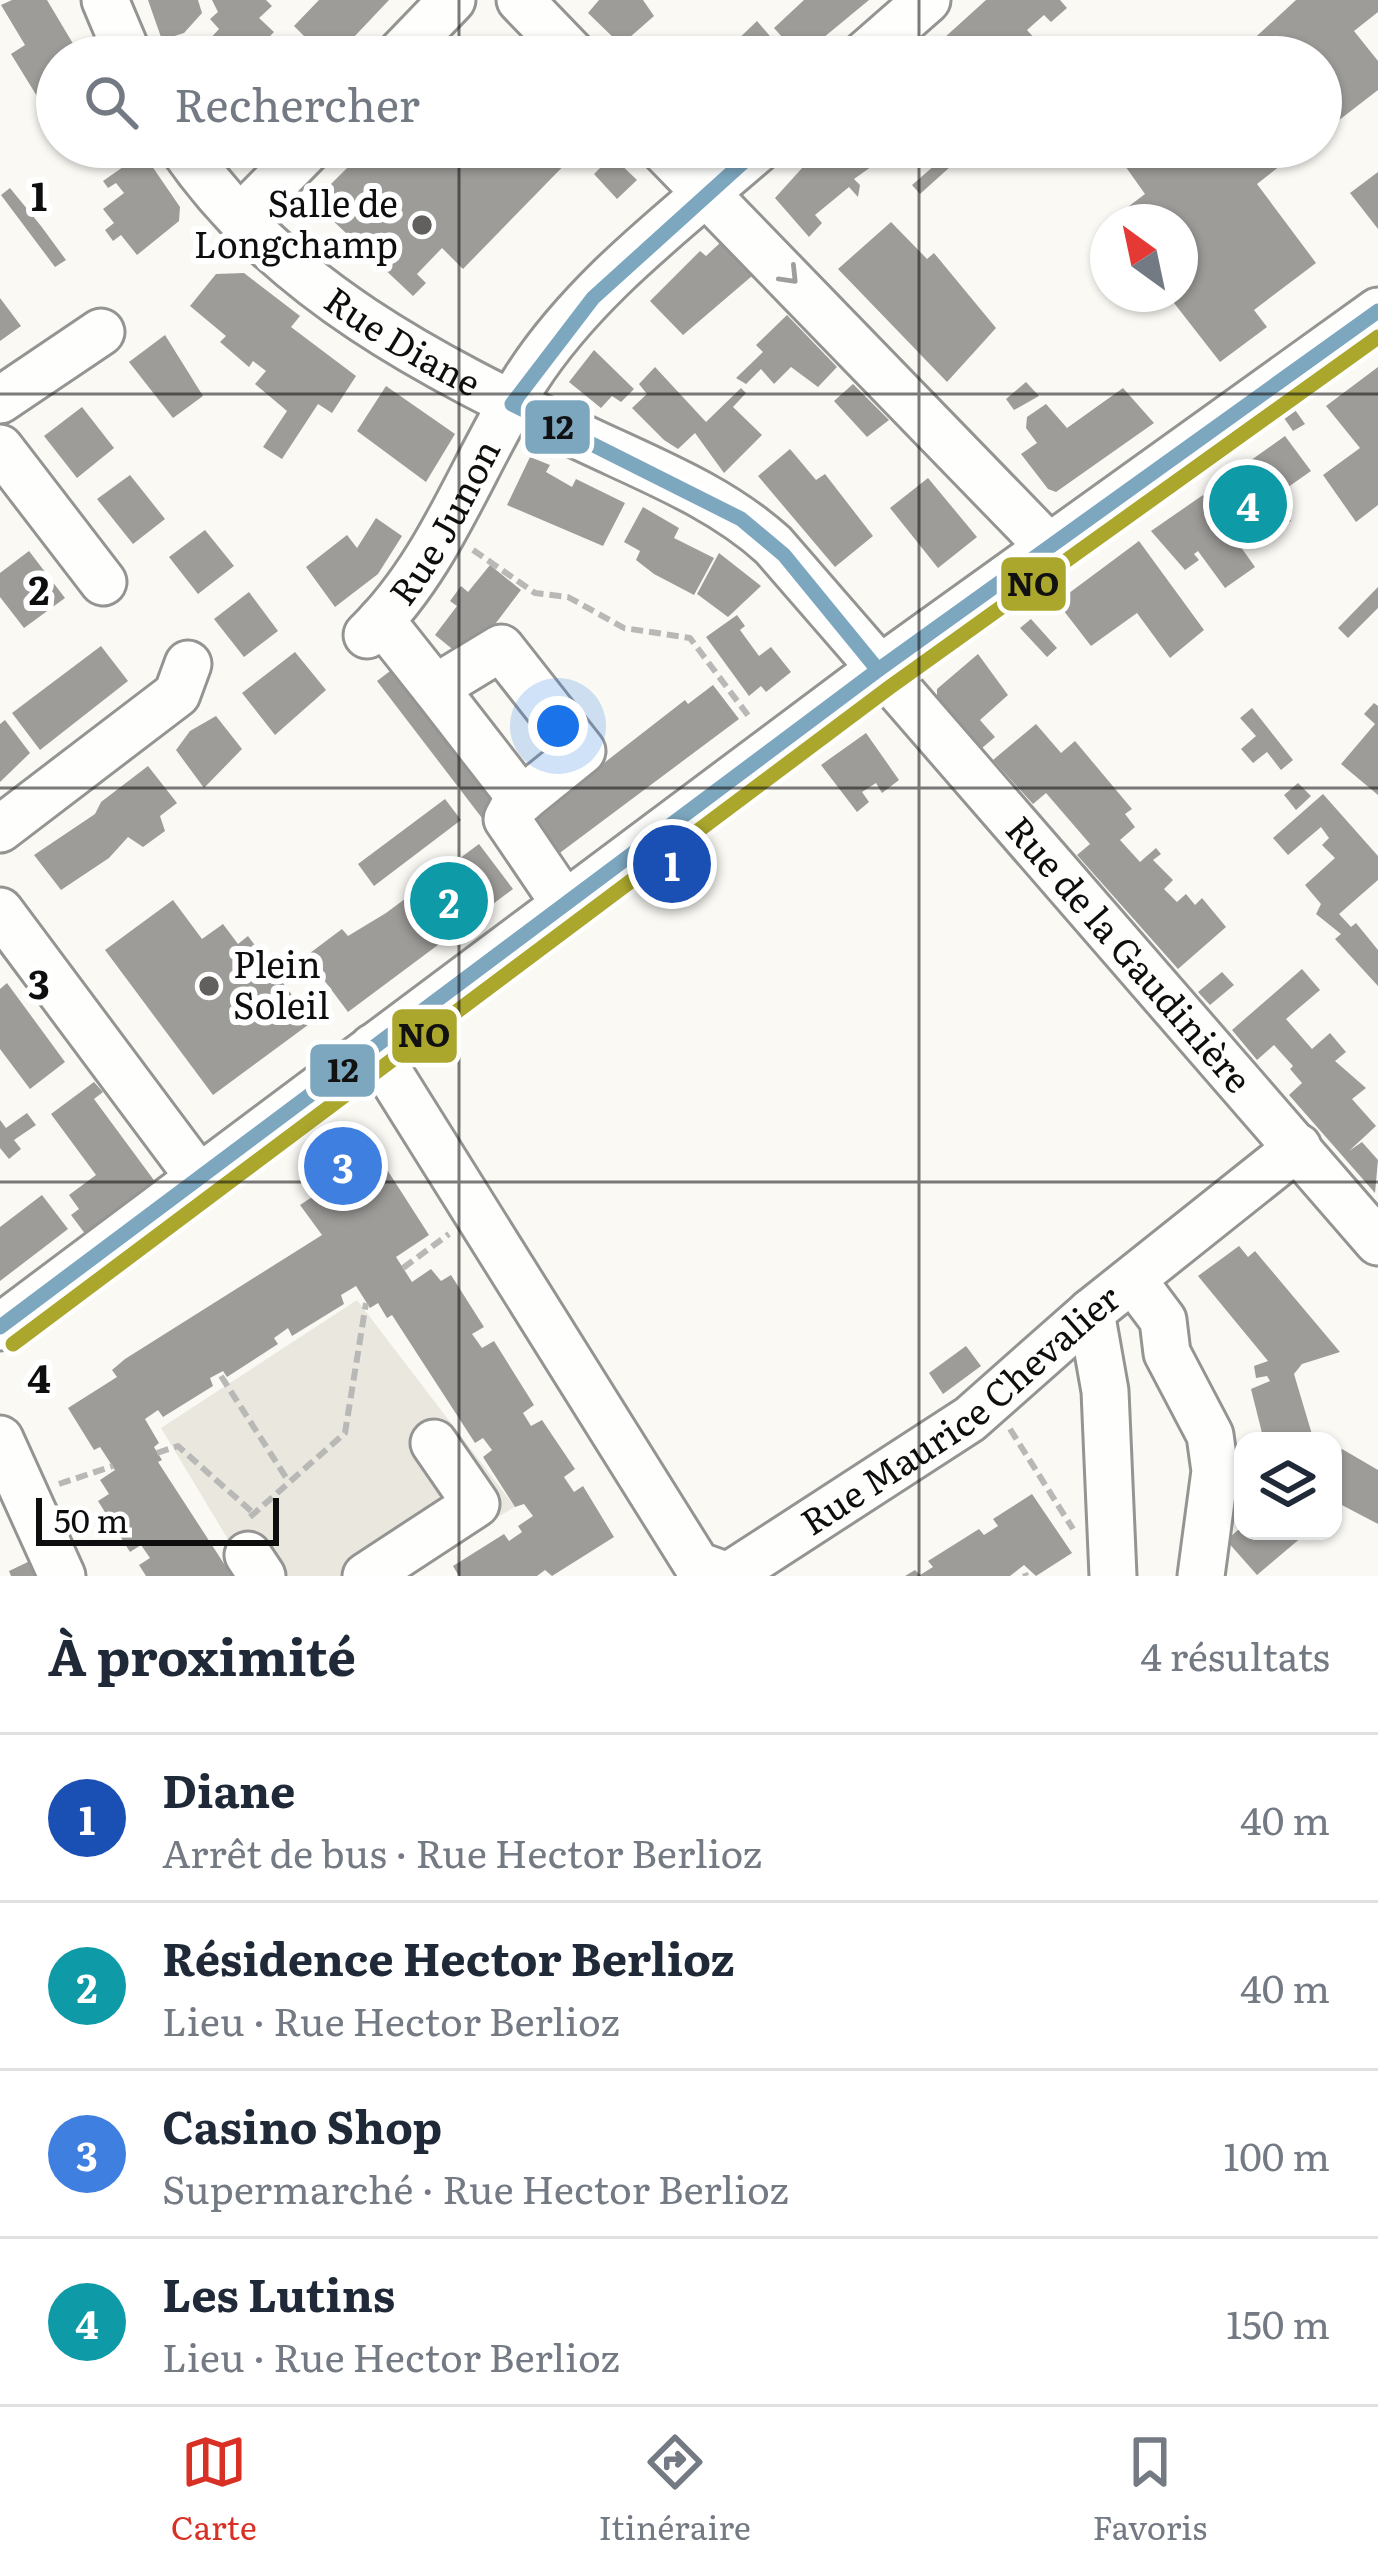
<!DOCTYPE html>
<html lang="fr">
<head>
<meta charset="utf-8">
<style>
  :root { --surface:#fff; --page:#f6f6f7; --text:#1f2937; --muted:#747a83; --line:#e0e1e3; --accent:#d93025 }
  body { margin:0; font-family:Literata,serif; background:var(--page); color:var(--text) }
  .controls { position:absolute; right:36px; bottom:36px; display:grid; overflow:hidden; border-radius:24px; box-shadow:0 3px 9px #0004 }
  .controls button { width:108px; height:108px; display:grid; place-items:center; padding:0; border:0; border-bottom:3px solid var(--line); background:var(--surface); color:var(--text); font:60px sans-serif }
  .compass { position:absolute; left:1090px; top:204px; width:108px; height:108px; border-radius:50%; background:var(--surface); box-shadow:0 3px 9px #0004; rotate:327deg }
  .scale { position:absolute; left:36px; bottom:30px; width:243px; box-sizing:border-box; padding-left:12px; border:6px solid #0e0e0e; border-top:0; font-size:33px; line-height:42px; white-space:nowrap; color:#0e0e0e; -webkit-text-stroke:9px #fff; paint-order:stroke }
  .you { position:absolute; left:558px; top:726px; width:42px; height:42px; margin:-30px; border:9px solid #fff; border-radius:50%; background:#1a73e8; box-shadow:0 0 0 18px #1a73e833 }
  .badge { display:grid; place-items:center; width:78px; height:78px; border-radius:50%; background:var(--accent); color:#fff; font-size:39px; font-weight:700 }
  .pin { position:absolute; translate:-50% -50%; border:6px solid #fff; box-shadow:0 3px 12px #0006 }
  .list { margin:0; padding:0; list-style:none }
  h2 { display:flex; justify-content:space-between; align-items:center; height:156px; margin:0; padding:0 48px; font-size:51px }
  h2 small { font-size:39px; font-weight:400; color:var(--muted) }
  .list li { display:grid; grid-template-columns:78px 1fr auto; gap:36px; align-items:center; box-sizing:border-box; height:168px; padding:0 48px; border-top:3px solid var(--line) }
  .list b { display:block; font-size:45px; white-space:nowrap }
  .list p { margin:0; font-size:39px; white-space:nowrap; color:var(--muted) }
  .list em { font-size:39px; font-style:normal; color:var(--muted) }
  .icon { flex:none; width:66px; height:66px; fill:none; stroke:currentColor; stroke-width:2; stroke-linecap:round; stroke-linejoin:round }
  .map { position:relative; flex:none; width:1378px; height:1576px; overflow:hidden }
  .search { position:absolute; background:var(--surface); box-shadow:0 3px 9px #0004; left:36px; right:36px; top:36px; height:132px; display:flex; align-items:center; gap:30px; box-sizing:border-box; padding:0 42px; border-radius:66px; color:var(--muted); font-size:45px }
  .sheet { height:828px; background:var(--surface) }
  nav { display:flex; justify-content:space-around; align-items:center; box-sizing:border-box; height:168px; border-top:3px solid var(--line); background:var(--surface); font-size:33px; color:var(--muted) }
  nav a { display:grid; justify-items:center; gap:6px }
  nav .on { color:var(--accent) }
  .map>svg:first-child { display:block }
  .plaza { fill:#eae7df }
  .building { fill:#9e9c99 }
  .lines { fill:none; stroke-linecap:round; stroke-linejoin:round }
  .minor-casing { stroke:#949492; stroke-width:51 }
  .path { stroke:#b8b8b7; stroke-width:6; stroke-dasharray:12 6; stroke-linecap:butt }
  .minor { stroke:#fefefd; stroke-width:45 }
  .bus-1-casing { stroke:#fff; stroke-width:24 }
  .bus-2-casing { stroke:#fff; stroke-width:24 }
  .bus-1 { stroke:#7ca7be; stroke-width:15 }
  .bus-2 { stroke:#aba72d; stroke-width:15 }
  .oneway { stroke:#9e9e9d }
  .grid { fill:none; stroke:#0e0e0e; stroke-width:3; stroke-opacity:0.55 }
  .poi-dot { fill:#61605e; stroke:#fff; stroke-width:4.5 }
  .labels { text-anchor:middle; stroke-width:12; stroke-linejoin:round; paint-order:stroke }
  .poi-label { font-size:36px; fill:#0e0e0e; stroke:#fff; text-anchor:end }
  .street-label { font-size:36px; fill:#0e0e0e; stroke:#fff }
  .grid-label { font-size:39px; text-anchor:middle; font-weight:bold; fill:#0e0e0e; stroke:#fff; stroke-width:12; stroke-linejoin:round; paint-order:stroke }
  .line-badge { stroke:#fff; stroke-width:4.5 }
  .pale-badge-label { font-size:33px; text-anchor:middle; font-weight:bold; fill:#111 }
</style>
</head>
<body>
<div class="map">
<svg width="1378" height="1576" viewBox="0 0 1378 1576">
  <rect width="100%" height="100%" fill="#faf9f4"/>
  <polygon class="plaza" points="357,1300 515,1507 395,1576 250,1576 161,1428"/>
  <g class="building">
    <polygon points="12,0 47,0 81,57 57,57 57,115 51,119 11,54 25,45 1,5"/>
    <polygon points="148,0 198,0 202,13 184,33 162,40"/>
    <polygon points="212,0 266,0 272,6 259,18 274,32 250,57 223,57 207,42 219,29 210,19 218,12"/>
    <polygon points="319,0 389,0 335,57 301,57 294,51 306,38 294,26"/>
    <polygon points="599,0 643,0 654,16 621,45 588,13"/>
    <polygon points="804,0 869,0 800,57 774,28"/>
    <polygon points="986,0 1060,0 1067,8 1051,22 1044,15 1027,30 1036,40 1019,55 999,45 979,57 923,57"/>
    <polygon points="1296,0 1378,0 1378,12 1354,31 1378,61 1378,90 1321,134 1321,57 1234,57"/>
    <polygon points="757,21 780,48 775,57 739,57 730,47"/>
    <polygon points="78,147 135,147 106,168 94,152 85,158"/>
    <polygon points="368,147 582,147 463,269 442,248 417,274 426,283 413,296 313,202"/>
    <polygon points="821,147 899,147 854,179 860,185 858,197 849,187 815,215 822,223 809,237 775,198"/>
    <polygon points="1130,147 1304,147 1257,184 1316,263 1254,310 1267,327 1220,362 1167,294 1180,294 1180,222 1108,222 1145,194 1118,156"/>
    <polygon points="143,153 180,207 179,221 137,255 121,235 113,241 105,230 114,223 103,209 124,193 116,183 108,188 103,181"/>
    <polygon points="612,156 637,180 617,199 594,174"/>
    <polygon points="943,158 950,167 920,194 912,185"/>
    <polygon points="1378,172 1378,229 1350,193"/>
    <polygon points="10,188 41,226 66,260 55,267 1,195"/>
    <polygon points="891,222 927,259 934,253 996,328 947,382 838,269"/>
    <polygon points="720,243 752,276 683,335 650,301 700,251 706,256"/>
    <polygon points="244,273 300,316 291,327 356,376 332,413 318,404 282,459 263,447 287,411 255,384 266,371 253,361 249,367 220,342 226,336 190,306 216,274"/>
    <polygon points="0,298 21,326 0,341"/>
    <polygon points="787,315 837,367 818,387 791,367 774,384 761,369 746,384 736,378 763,352 756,345"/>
    <polygon points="165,335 203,396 173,418 129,362"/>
    <polygon points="594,350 634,389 621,402 612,396 601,408 569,382"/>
    <polygon points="655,367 706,422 741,388 746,393 733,407 762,435 724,473 695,433 678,449 664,440 632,408 647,394 639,384"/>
    <polygon points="1378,367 1378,505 1356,522 1323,475 1360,448 1326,406"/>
    <polygon points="1026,382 1039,396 1014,410 1006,399"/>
    <polygon points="853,384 889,420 867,437 834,401"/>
    <polygon points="386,386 455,434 426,482 357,431"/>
    <polygon points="1123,388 1154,423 1056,492 1048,489 1021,454 1037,443 1026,428 1027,417 1046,404 1067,428"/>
    <polygon points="82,407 114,448 77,478 44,436"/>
    <polygon points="1293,407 1305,424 1293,431 1282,415"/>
    <polygon points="1285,436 1311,471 1274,497 1291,521 1259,544 1228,529 1255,567 1225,588 1198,551 1194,554 1199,560 1185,570 1151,531 1203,495 1217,513 1222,510 1211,497 1219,490 1216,485"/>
    <polygon points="790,449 816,480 825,474 873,536 835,567 758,476"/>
    <polygon points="530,457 550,465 546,472 572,487 576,479 625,503 603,546 507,505"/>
    <polygon points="130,475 165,519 133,544 97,499"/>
    <polygon points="928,478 977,537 938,568 890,508"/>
    <polygon points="643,507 679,528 674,538 714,558 694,595 654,574 636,560 640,551 624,542"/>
    <polygon points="376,518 402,536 378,574 335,607 306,567 347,535 357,548"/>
    <polygon points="205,530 234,566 198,594 169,557"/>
    <polygon points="1139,541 1204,630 1170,658 1137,613 1091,646 1057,602"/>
    <polygon points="29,551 65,598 24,628 0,597 0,573"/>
    <polygon points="719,553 761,586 728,617 697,594"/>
    <polygon points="490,565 521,590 467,661 435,635 457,606 450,601 461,586 468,592"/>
    <polygon points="1378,587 1378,608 1348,638 1338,628"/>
    <polygon points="249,592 278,631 244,657 214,619"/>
    <polygon points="737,615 745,626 740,630 759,656 771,647 791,672 766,692 761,686 749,696 706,637"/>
    <polygon points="1031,619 1057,648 1047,657 1020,628"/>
    <polygon points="101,646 128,681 40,750 12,713"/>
    <polygon points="295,652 326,690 275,735 242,693"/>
    <polygon points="978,654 1008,695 980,720 995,737 982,748 937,697 937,689"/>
    <polygon points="398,665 506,805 485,822 377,681"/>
    <polygon points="713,685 739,719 549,861 523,826 685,700 688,704"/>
    <polygon points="1374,703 1378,706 1378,795 1341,764 1375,724 1364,714"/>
    <polygon points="1252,708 1293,760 1281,770 1267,752 1253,763 1241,749 1256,736 1240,718"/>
    <polygon points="216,716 242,749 204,788 176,750 190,731"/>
    <polygon points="5,720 30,753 0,782 0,724"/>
    <polygon points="1036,724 1061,753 1075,741 1132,809 1125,814 1135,827 1120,840 1140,862 1156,848 1161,854 1153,860 1173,880 1164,889 1177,902 1186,894 1195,905 1202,898 1226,927 1178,969 1077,855 1090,844 1046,793 1033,804 993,760"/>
    <polygon points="866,733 899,780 882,793 876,783 862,792 869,802 857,812 821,765"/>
    <polygon points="148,766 177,803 160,816 165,831 143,847 128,837 109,858 61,890 34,855 95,814 101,802"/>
    <polygon points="1298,783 1311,796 1296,810 1284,795"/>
    <polygon points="1323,794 1378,856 1378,880 1339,914 1351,927 1356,923 1378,950 1378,986 1335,939 1341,934 1316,914 1321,904 1305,885 1335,858 1322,845 1329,838 1321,827 1288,855 1273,838"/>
    <polygon points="445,799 461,820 374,886 358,864"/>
    <polygon points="479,844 513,889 348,1012 306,956 342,929 348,936 386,913"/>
    <polygon points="173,900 202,939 223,924 238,944 248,936 312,1022 213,1095 105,950"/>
    <polygon points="1302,969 1320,990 1286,1019 1312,1049 1330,1033 1346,1052 1335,1061 1366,1088 1352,1099 1376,1126 1349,1151 1362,1142 1378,1160 1375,1193 1289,1095 1302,1083 1290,1069 1293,1066 1274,1045 1257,1060 1232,1030"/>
    <polygon points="1222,972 1234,985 1210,1005 1198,992"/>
    <polygon points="7,983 65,1062 30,1089 0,1049 0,989"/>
    <polygon points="94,1082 103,1092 94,1099 156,1183 86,1235 71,1215 79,1209 69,1195 96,1175 51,1114"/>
    <polygon points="27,1113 36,1125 14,1140 21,1149 9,1159 0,1148 0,1120 6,1128"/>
    <polygon points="377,1154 429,1235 396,1257 412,1282 431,1269 441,1281 451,1275 484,1327 472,1334 482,1348 494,1341 534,1405 523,1413 531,1426 542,1420 575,1469 564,1477 574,1492 583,1486 614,1537 552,1576 545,1570 537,1576 459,1576 453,1566 504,1534 509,1541 522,1532 518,1526 533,1516 524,1504 515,1507 483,1457 492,1450 483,1438 475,1443 392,1315 387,1318 378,1303 370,1308 356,1286 341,1295 344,1304 292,1336 288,1328 274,1338 278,1344 227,1377 223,1371 210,1378 213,1386 163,1417 158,1410 145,1419 159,1443 154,1447 162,1460 158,1462 232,1576 146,1576 139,1565 150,1558 141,1545 130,1552 98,1501 109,1494 100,1480 115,1470 100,1447 94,1450 68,1408 117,1377 112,1370 125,1359 322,1235 300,1205"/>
    <polygon points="42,1195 68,1229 0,1281 0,1227"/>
    <polygon points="1239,1246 1248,1257 1255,1251 1340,1352 1302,1364 1294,1374 1314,1441 1264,1441 1251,1389 1270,1381 1267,1376 1256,1378 1254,1366 1268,1361 1198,1276"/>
    <polygon points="966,1346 981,1366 943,1394 929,1373"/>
    <polygon points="1342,1449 1378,1470 1378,1524 1338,1503 1333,1506 1333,1462"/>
    <polygon points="1032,1494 1072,1553 1036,1576 1024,1565 1010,1576 905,1576 915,1570 920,1575 933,1567 928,1561 979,1529 984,1535 998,1526 993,1519"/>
    <polygon points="1243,1526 1243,1531 1309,1531 1257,1575 1226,1540"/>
    <polygon points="30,1561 37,1576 11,1576 9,1571"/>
  </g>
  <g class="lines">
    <defs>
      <g id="minor">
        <polyline points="105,0 129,57"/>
        <polyline points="520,0 575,57"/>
        <polyline points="397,57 452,0"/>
        <polyline points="862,57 927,0"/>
        <path id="s1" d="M182 147C279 289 432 367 583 438 648 469 719 496 773 545L1378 1242"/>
        <polyline points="661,147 1052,550"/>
        <polyline points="240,218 310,147"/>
        <polyline points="0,400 101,332"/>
        <polyline points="0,448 103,582"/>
        <polyline points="381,620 435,688 501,648 582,751 514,806 507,819 566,906"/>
        <path id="s2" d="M367 635C441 563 472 464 526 379 585 287 679 218 760 147"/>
        <polyline points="435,688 522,800"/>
        <polyline points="0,829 177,694 188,664"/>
        <polyline points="0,911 200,1179"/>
        <path id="s3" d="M373 1047 697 1565 728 1576 970 1419 1091 1312 1298 1147"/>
        <polyline points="1133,1280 1163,1320 1167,1353 1210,1435 1215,1471 1201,1576"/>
        <polyline points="1091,1312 1105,1391 1113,1576"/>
        <polyline points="0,1327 878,670 1378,311"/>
        <polyline points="0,1439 62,1576"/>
        <polyline points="248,1555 262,1576"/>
        <polyline points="366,1576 476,1504 434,1443"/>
      </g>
    </defs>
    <use href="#minor" class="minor-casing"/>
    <g class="path">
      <polyline points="473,550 535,593 568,597 624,628 690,638 750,718"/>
      <polyline points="403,1268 449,1234"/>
      <polyline points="221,1376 287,1479"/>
      <polyline points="1010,1429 1073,1529"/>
      <polyline points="157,1453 178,1446 251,1511"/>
      <polyline points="59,1484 113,1466"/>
      <polyline points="250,1517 345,1433 366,1303"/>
      <polyline points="1025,1573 1026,1576"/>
    </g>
    <use href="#minor" class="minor"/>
    <defs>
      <g id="bus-1">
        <polyline points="760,147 593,298 512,404 741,519 784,555 878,670"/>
        <polyline points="0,1327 878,670 1378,311"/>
      </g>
      <polyline id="bus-2" points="13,1344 890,687 1378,337"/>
    </defs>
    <use href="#bus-1" class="bus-1-casing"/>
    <use href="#bus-2" class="bus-2-casing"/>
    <use href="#bus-1" class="bus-1"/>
    <use href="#bus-2" class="bus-2"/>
  </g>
  <defs><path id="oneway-chevron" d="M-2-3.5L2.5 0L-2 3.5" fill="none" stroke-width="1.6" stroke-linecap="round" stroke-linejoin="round" transform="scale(3)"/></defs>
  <use class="oneway" href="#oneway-chevron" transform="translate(790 276) rotate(46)"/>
  <path class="grid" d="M459 0V57M919 0V57M459 147V1576M919 147V1576M0 394H1378M0 788H1378M0 1182H1378"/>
  <g class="poi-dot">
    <circle cx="422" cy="225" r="12"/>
    <circle cx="209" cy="986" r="12"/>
  </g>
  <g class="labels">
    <g class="poi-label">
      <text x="398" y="217">Salle de<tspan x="398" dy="41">Longchamp</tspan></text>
      <text x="233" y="978" text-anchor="start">Plein<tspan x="233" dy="41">Soleil</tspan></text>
    </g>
    <g class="street-label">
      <text dy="13" stroke="none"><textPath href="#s1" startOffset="297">Rue Diane</textPath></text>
      <text dy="13" stroke="none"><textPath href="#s2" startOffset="138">Rue Junon</textPath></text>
      <text dy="13" stroke="none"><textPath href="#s1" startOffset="1263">Rue de la Gaudinière</textPath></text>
      <text dy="13" stroke="none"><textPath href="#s3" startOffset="930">Rue Maurice Chevalier</textPath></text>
    </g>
  </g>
  <g class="grid-label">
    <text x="39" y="211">1</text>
    <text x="39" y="605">2</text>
    <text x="39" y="999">3</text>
    <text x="39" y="1393">4</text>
  </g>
  <g class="line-badge">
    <rect x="523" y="398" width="69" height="58" rx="12" fill="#7ca7be"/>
    <rect x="999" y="555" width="69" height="58" rx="12" fill="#aba72d"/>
    <rect x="390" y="1007" width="69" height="58" rx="12" fill="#aba72d"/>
    <rect x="308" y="1042" width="69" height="57" rx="12" fill="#7ca7be"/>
  </g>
  <g class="pale-badge-label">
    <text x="558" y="439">12</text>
    <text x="1033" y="596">NO</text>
    <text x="424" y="1047">NO</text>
    <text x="343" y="1082">12</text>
  </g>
</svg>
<div class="controls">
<button><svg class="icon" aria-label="layers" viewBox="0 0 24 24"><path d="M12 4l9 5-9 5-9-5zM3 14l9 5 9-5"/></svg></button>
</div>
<svg class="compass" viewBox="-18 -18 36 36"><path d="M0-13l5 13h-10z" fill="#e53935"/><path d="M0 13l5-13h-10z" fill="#747a83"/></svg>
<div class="scale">50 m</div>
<div class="you"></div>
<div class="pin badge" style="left:672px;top:864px;background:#1a4fb4">1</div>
<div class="pin badge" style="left:449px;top:901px;background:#0f9aa8">2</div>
<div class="pin badge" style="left:343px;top:1166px;background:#3f7fe0">3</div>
<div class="pin badge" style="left:1248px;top:504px;background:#0f9aa8">4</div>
<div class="search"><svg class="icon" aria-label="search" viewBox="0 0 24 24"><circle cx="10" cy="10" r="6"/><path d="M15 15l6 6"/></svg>Rechercher</div>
</div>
<section class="sheet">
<h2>À proximité<small>4 résultats</small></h2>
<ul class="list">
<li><span class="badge" style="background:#1a4fb4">1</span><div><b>Diane</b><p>Arrêt de bus · Rue Hector Berlioz</p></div><em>40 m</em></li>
<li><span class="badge" style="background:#0f9aa8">2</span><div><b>Résidence Hector Berlioz</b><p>Lieu · Rue Hector Berlioz</p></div><em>40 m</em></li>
<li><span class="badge" style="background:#3f7fe0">3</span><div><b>Casino Shop</b><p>Supermarché · Rue Hector Berlioz</p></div><em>100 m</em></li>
<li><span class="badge" style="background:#0f9aa8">4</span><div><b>Les Lutins</b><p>Lieu · Rue Hector Berlioz</p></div><em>150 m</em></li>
</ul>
</section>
<nav>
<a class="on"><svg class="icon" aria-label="map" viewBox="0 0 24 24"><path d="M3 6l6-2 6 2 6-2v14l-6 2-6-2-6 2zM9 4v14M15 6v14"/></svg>Carte</a>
<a><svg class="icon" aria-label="directions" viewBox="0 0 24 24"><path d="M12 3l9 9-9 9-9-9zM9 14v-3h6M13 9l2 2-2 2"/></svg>Itinéraire</a>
<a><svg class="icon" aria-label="saved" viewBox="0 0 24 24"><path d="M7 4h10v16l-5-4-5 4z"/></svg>Favoris</a>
</nav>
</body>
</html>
